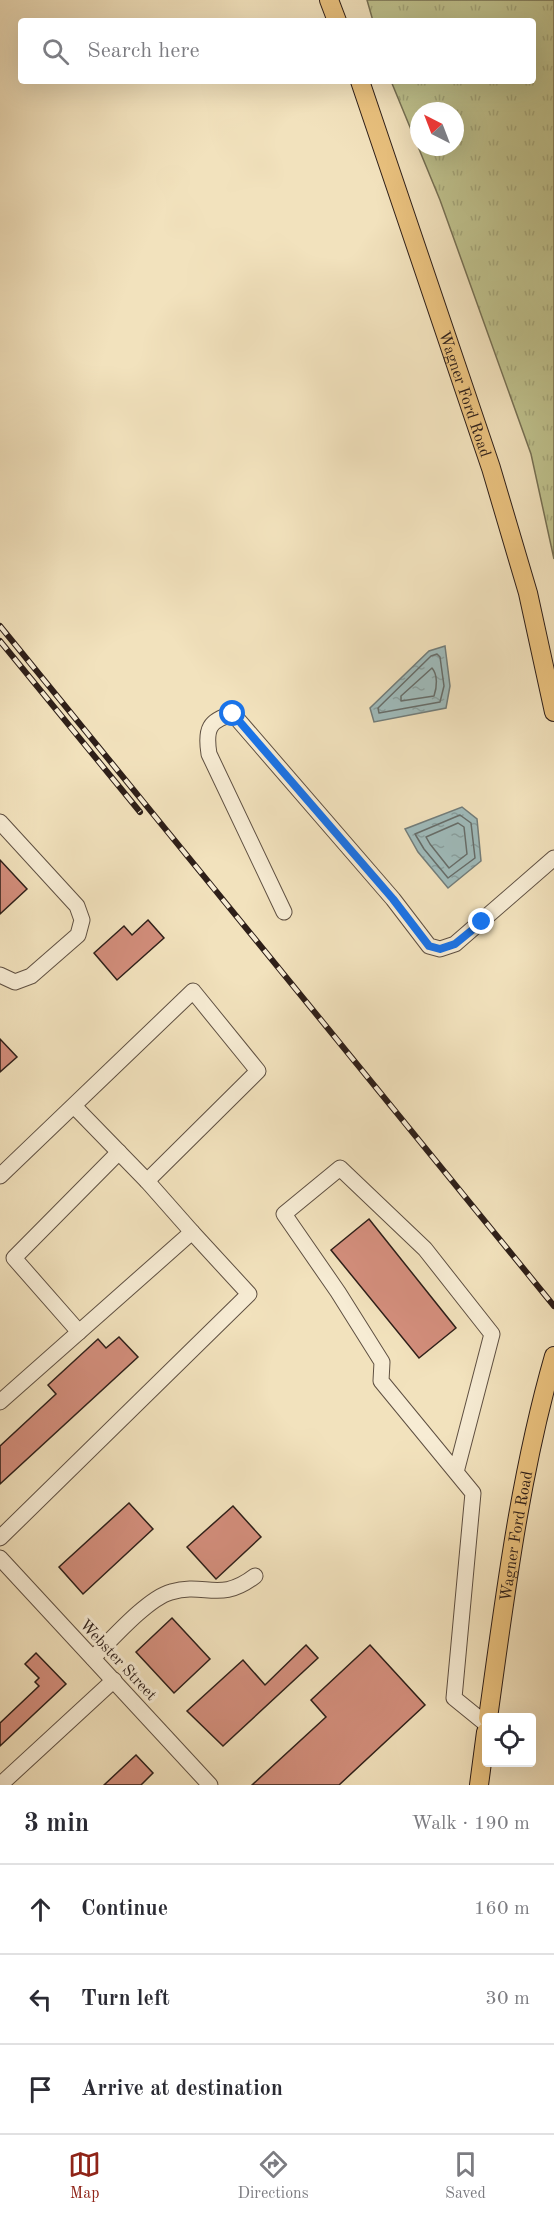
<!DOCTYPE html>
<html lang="en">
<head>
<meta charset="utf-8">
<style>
  :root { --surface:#fff; --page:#f2f2f3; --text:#2b2b33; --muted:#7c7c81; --line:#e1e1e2; --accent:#8f2418 }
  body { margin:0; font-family:"Old Standard TT",serif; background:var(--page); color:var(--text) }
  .controls { position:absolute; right:18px; bottom:18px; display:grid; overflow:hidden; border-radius:6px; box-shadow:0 6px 24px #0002 }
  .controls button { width:54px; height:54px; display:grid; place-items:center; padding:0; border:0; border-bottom:2px solid var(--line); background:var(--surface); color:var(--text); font:30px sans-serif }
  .compass { position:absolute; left:410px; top:102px; width:54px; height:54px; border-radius:50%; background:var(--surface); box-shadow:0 6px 24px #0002; rotate:318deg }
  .stop { position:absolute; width:18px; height:18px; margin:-14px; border:4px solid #1a73e8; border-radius:50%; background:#fff }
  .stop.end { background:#1a73e8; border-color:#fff; box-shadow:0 2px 6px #0008 }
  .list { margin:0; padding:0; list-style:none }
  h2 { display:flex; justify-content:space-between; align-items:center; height:78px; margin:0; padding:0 24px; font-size:26px }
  h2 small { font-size:20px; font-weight:400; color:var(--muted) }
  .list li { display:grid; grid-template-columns:39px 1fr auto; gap:18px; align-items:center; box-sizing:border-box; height:90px; padding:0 24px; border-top:2px solid var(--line) }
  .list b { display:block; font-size:22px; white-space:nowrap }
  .list em { font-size:20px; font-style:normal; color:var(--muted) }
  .icon { flex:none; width:33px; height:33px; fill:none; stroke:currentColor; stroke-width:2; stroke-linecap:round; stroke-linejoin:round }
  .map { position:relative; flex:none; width:554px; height:1785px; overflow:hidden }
  .search { position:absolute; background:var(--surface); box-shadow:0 6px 24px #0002; left:18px; right:18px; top:18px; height:66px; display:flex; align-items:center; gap:15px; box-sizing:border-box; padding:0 21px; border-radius:6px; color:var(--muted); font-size:22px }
  .sheet { height:348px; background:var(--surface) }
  nav { display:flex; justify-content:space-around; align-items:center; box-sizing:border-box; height:84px; border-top:2px solid var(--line); background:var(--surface); font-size:16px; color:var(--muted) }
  nav a { display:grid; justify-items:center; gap:3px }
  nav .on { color:var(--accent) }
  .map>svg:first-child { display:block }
  .grass { fill:url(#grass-tufts); stroke:#767054; stroke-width:1.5; fill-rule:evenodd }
  .water { fill:url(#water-ripples); stroke:#727d7a; stroke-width:1.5 }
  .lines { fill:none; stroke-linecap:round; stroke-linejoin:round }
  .shore { stroke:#666d6a; stroke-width:1.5 }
  .building { fill:#d38e7c; stroke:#2e1f19; stroke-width:1.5 }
  .minor-casing { stroke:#5f5042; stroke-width:17 }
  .major-casing { stroke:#2e1f19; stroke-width:20 }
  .minor { stroke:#f7ecd4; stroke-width:15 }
  .major { stroke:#e9c17e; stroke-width:18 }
  .rail-casing { stroke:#2e1f19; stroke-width:6 }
  .rail { stroke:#f7ecd4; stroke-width:4; stroke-dasharray:11; stroke-linecap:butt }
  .route { stroke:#1a73e8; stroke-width:8 }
  .labels { text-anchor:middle; stroke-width:6; stroke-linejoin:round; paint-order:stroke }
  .street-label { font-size:16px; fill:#2e1f19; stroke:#f7ecd4 }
</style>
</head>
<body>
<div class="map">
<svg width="554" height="1785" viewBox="0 0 554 1785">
  <defs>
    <pattern id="grass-tufts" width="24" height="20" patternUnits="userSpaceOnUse" patternTransform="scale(1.5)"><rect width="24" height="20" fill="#bfc28e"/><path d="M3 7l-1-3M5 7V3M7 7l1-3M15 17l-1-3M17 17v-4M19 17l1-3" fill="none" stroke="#a4a67a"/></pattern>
    <pattern id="water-ripples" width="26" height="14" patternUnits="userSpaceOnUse" patternTransform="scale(1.5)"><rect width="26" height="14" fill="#9fbbbb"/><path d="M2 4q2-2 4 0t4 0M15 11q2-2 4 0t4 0" fill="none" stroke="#89a0a0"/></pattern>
  </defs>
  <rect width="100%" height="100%" fill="#f2e2bd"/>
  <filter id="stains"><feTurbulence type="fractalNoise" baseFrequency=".00333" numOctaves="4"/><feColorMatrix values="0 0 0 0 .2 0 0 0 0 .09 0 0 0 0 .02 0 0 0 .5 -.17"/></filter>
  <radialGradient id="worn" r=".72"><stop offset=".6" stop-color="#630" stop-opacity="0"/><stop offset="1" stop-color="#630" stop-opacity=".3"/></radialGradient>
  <path class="grass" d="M367 0H554V559L531 454 440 200 391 81H533V21H373ZM419 111H455V147H419Z"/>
  <g class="water">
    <polygon points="445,646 450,686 446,708 374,722 370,708 429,651"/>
    <polygon points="462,807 477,819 481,861 448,888 418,852 405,829"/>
  </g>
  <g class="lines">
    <g class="shore">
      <polygon points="437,654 440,657 444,686 440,702 379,713 378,708 431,656"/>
      <path d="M432 668C438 675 437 687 434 696L401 701V696Z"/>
      <polygon points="460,815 471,823 475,858 448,878 424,849 415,834"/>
      <polygon points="458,823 464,827 467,854 449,868 430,844 426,837"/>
    </g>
  </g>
  <g class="building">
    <polygon points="0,860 27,889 0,914"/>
    <polygon points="148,920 164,938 117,980 94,953 124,926 132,935"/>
    <polygon points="0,1039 17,1057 0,1072"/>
    <polygon points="369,1219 456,1328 419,1358 331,1250"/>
    <polygon points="119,1337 138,1357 0,1484 0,1446 56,1394 48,1385 98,1339 106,1348"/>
    <polygon points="129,1503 153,1529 83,1594 59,1567"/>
    <polygon points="233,1506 261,1537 216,1579 187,1547"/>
    <polygon points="172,1618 210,1659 174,1693 136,1652"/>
    <polygon points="306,1645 318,1658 223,1746 187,1711 243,1660 265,1685"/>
    <polygon points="370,1645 425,1705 339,1785 252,1785 326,1717 311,1700"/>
    <polygon points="36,1653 66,1684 0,1746 0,1723 39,1686 35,1682 39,1678 25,1664"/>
    <polygon points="136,1755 153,1773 141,1785 104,1785"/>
  </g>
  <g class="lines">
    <defs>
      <g id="minor">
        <polyline points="0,822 77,906 82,920 78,935 31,976 15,982 0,975"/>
        <path d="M284 912 209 754C205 729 209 720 233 714L393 899 429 946 440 949 455 944 554 858"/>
        <polyline points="0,1176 193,991 258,1071 147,1181 74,1106"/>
        <polyline points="147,1181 192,1232"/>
        <polyline points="79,1332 14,1258 119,1152"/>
        <polyline points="0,1402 192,1232 249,1294 0,1538"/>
        <polyline points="456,1472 492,1334 425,1249 340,1168 284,1214 338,1292 382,1362 381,1381 473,1493 454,1698 486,1724"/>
        <polyline points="0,1558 210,1785"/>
        <path d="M93 1658C111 1640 148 1598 171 1592 206 1582 220 1603 255 1576"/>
        <polyline points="0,1785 114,1680"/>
      </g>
      <g id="major">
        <polyline points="329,0 337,21"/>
        <path id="s1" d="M360 81 491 468 528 593 554 712"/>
        <path id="s2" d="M488 1718C505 1596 520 1474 554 1356"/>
        <polyline points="479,1785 486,1732"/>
      </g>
    </defs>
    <use href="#minor" class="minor-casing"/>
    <use href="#major" class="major-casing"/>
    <use href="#minor" class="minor"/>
    <use href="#major" class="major"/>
    <defs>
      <g id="rail">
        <polyline points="0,626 554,1306"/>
        <polyline points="0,641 140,812"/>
      </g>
    </defs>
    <use href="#rail" class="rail-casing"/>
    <use href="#rail" class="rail"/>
  </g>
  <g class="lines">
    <polyline class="route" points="233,714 393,899 429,946 440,949 455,944 482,922"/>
  </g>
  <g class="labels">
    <g class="street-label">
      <text dy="6" stroke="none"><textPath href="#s1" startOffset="330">Wagner Ford Road</textPath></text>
      <text dy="6" stroke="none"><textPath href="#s2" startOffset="184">Wagner Ford Road</textPath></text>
      <text transform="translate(119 1659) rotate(47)" y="6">Webster Street</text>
    </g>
  </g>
  <rect width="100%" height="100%" filter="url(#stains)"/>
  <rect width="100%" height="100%" fill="url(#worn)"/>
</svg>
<div class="controls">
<button><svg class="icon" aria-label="locate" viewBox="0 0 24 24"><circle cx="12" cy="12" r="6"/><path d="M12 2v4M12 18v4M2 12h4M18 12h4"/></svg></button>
</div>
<svg class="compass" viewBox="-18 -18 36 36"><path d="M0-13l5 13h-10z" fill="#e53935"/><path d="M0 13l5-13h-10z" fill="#7c7c81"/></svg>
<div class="stop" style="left:233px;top:714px"></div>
<div class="stop end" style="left:482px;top:922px"></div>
<div class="search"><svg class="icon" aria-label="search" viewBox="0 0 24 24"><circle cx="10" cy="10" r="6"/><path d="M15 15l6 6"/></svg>Search here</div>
</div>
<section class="sheet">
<h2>3 min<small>Walk · 190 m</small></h2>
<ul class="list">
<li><svg class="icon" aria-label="ahead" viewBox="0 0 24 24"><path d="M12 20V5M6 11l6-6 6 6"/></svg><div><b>Continue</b></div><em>160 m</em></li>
<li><svg class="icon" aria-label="left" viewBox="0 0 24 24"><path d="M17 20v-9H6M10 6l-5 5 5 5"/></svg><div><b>Turn left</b></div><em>30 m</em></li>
<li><svg class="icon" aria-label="arrive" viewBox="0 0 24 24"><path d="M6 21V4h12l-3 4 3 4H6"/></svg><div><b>Arrive at destination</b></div></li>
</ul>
</section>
<nav>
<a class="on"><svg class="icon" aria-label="map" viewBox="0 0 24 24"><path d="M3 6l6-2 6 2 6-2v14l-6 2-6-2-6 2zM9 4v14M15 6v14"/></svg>Map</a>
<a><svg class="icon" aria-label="directions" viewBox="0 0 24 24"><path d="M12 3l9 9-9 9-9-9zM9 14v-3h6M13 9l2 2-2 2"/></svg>Directions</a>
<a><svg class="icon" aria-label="saved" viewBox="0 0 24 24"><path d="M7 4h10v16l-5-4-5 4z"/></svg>Saved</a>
</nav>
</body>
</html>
